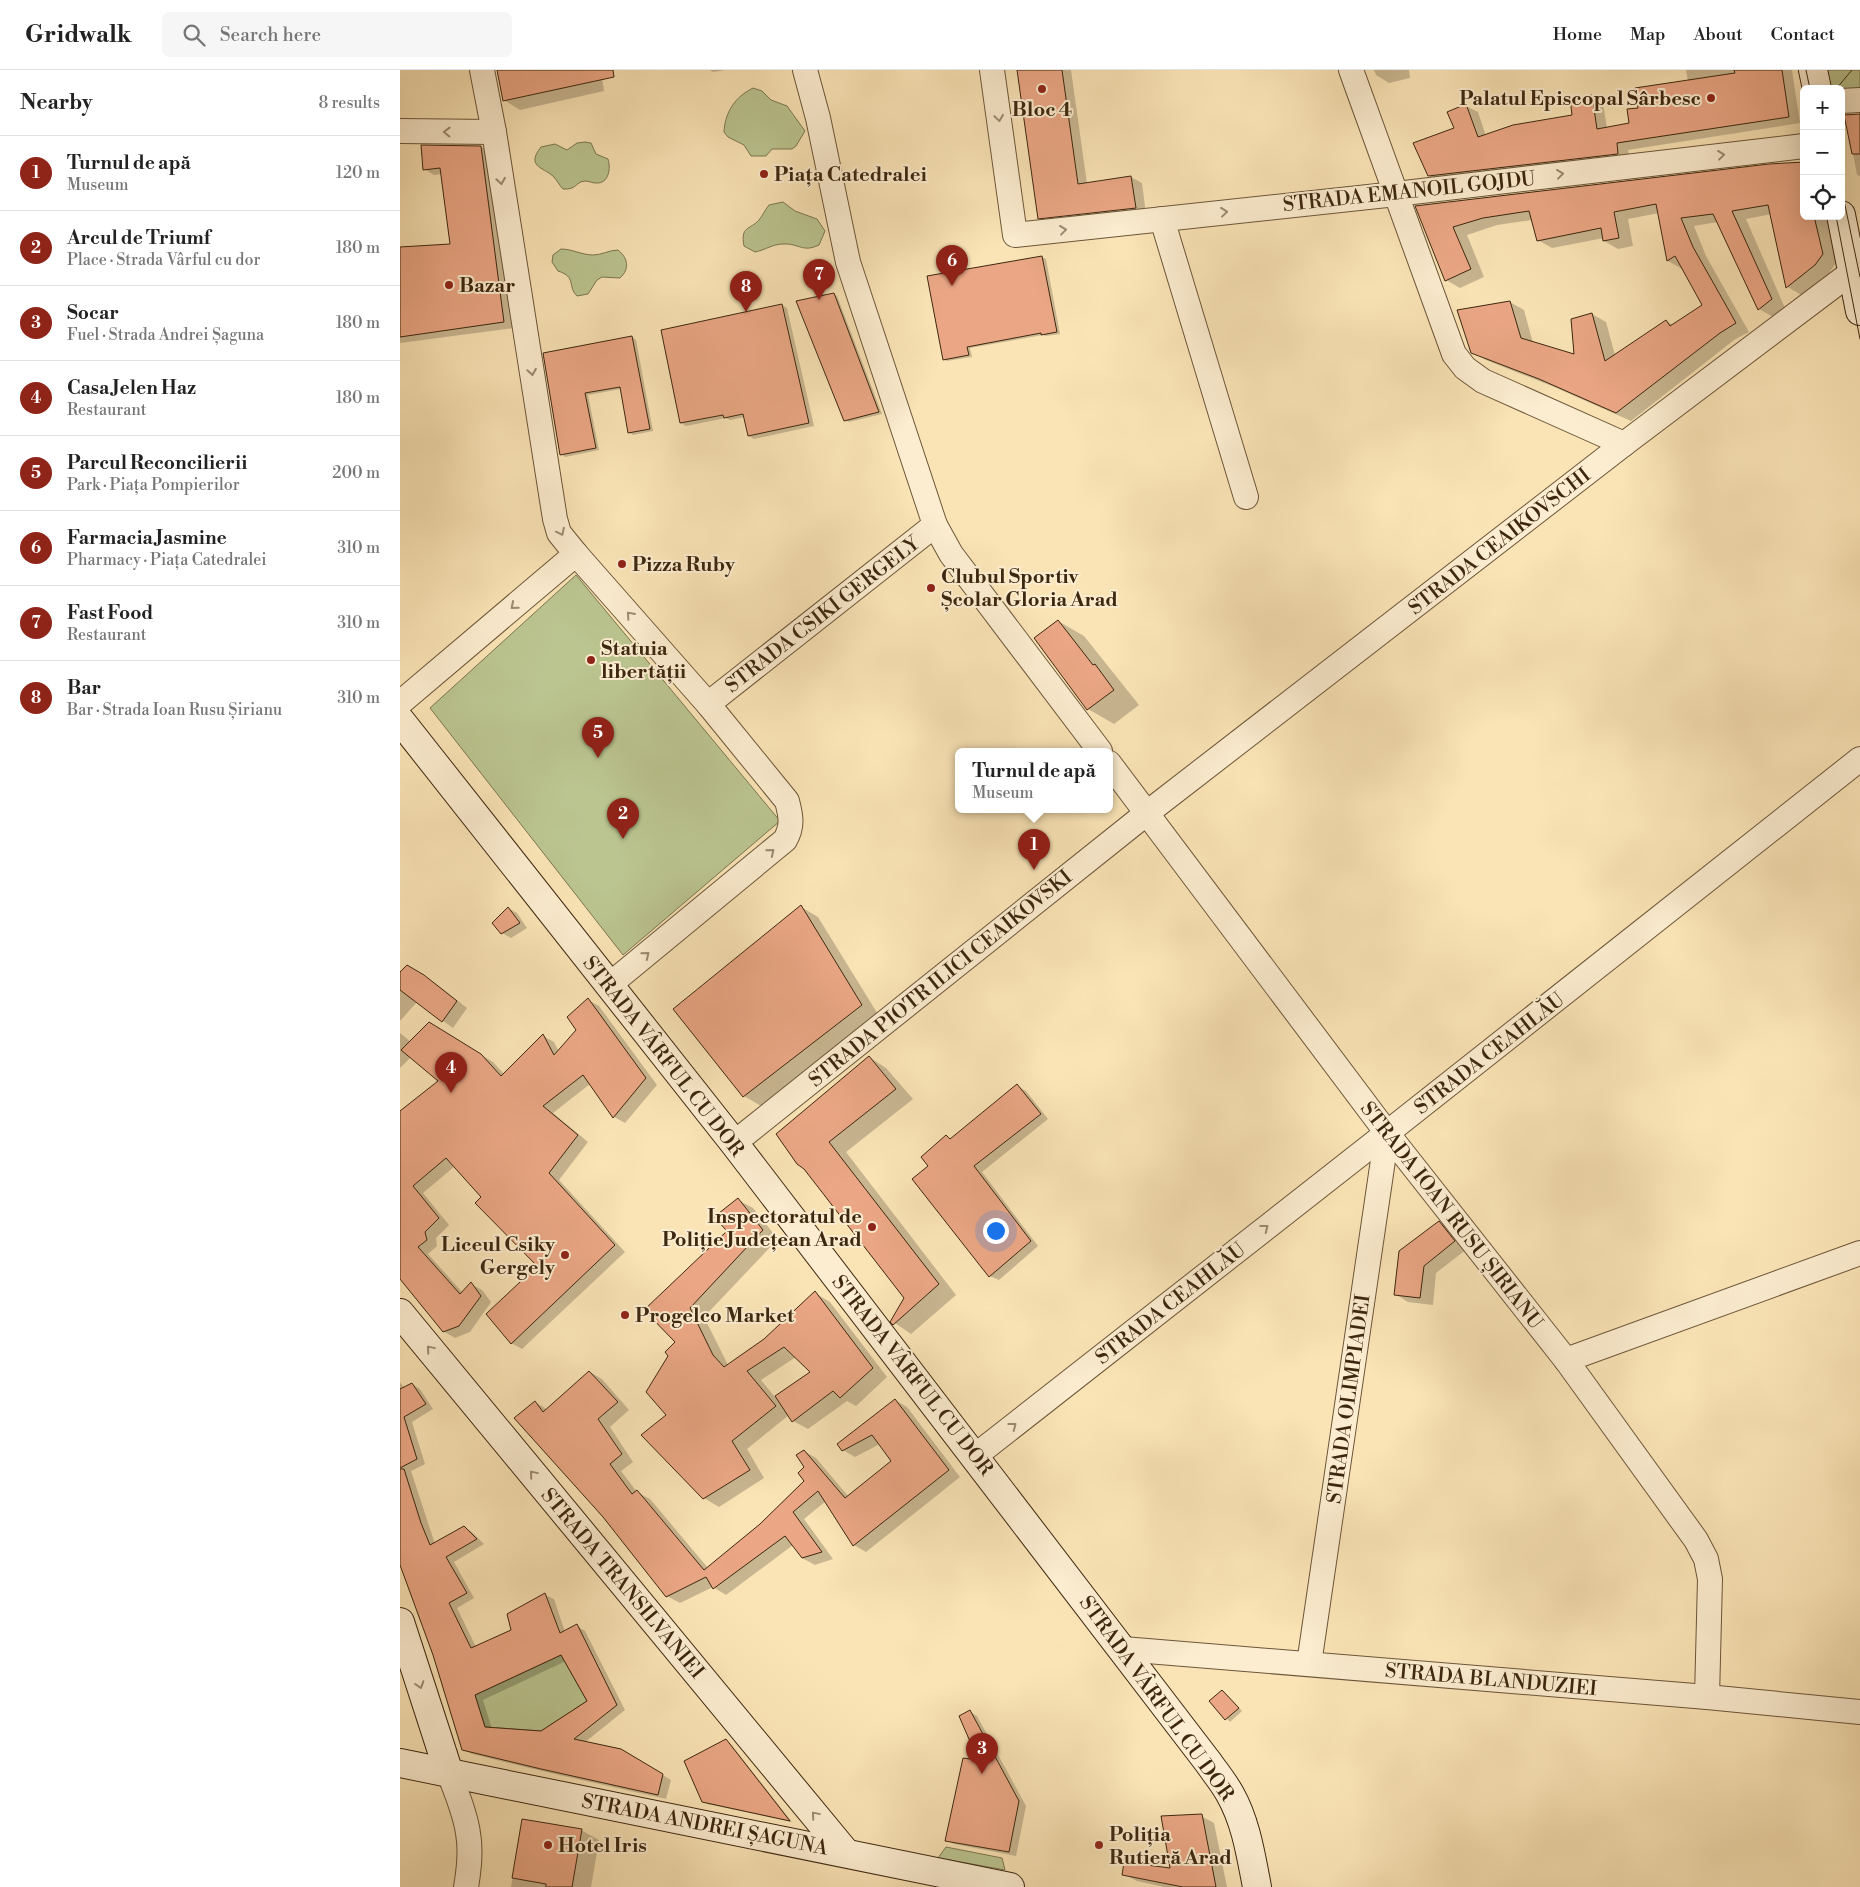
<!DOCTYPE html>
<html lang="en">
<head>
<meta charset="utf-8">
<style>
  :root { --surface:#fff; --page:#f6f6f6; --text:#222; --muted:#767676; --line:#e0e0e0; --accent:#8f2418 }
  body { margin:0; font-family:"Libre Bodoni",serif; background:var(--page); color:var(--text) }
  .controls { position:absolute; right:15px; top:15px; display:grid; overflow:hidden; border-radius:8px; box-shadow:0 5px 20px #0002 }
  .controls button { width:45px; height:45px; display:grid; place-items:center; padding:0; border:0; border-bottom:1px solid var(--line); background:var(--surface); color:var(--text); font:25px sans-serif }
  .you { position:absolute; left:595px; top:1160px; width:18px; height:18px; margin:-12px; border:4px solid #fff; border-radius:50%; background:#1a73e8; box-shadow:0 0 0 8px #1a73e833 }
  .badge { display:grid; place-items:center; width:32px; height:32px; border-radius:50%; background:var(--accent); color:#fff; font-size:16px; font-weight:700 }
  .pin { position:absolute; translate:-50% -41px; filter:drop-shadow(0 1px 2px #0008) }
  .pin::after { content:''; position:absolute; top:26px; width:18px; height:15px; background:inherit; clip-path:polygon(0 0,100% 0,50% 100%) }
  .popup { position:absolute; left:555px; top:678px; width:158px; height:65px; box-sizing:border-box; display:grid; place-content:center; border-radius:8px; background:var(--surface); filter:drop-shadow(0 1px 4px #0005); font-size:16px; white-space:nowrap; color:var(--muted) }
  .popup b { font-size:19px; color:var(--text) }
  .popup::after { content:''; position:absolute; left:50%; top:100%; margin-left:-10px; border:10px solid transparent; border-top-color:var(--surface) }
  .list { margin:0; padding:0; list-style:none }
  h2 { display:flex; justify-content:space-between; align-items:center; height:65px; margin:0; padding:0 20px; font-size:21px }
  h2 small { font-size:16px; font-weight:400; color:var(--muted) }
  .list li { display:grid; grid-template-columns:32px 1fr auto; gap:15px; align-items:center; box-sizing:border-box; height:75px; padding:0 20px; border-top:1px solid var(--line) }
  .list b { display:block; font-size:19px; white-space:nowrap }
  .list p { margin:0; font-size:16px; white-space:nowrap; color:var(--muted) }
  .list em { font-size:16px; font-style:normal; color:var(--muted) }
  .icon { flex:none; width:28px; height:28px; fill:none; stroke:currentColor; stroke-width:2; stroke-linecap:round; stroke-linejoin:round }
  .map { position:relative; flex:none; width:1460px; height:1817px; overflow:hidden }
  header { display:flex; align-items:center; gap:30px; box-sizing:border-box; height:70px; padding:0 25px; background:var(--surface); border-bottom:1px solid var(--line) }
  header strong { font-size:24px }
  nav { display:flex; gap:28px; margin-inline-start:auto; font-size:18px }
  .search { width:350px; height:45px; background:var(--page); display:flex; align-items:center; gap:12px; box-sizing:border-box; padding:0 18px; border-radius:8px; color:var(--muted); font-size:19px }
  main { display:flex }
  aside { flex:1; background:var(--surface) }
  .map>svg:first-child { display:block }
  .green { fill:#bbc590; stroke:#7c7650 }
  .shadow { fill:#0003; fill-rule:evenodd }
  .building { fill:#eba785; stroke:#3d270f; fill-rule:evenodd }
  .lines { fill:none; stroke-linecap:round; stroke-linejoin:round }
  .street-casing { stroke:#6c5639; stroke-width:26 }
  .secondary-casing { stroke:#3d270f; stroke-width:30 }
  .street { stroke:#fcedd0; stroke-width:24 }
  .secondary { stroke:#fcedd0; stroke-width:28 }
  .tram { stroke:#3d270f; stroke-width:1 }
  .oneway { stroke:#9c8a70 }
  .poi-dot { fill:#8f2418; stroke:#fcedd0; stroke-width:2 }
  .labels { text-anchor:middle; stroke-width:4; stroke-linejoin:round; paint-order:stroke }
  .poi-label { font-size:20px; font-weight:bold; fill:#3d270f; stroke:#fcedd0; text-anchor:start }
  .street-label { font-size:20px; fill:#3d270f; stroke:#fcedd0 }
</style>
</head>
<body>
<header>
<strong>Gridwalk</strong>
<div class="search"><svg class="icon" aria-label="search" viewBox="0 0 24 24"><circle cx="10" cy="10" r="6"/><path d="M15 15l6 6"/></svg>Search here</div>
<nav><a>Home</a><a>Map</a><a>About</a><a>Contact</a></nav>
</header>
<main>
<aside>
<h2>Nearby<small>8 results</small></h2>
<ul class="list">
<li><span class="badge">1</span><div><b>Turnul de apă</b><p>Museum</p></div><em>120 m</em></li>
<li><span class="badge">2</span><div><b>Arcul de Triumf</b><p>Place · Strada Vârful cu dor</p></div><em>180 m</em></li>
<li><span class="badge">3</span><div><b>Socar</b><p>Fuel · Strada Andrei Șaguna</p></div><em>180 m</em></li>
<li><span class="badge">4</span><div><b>Casa Jelen Haz</b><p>Restaurant</p></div><em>180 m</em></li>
<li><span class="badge">5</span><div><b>Parcul Reconcilierii</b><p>Park · Piața Pompierilor</p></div><em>200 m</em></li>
<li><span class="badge">6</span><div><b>Farmacia Jasmine</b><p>Pharmacy · Piața Catedralei</p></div><em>310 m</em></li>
<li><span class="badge">7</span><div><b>Fast Food</b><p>Restaurant</p></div><em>310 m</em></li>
<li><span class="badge">8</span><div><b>Bar</b><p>Bar · Strada Ioan Rusu Șirianu</p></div><em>310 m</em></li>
</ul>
</aside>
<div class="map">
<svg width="1460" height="1817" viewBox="0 0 1460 1817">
  <rect width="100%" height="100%" fill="#fae4b6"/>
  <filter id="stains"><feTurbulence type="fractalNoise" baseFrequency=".004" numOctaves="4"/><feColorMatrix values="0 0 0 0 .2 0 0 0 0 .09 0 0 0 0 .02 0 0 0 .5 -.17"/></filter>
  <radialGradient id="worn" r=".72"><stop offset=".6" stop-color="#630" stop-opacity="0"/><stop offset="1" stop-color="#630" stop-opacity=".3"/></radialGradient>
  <g class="green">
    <polygon points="1427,0 1460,0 1460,22 1441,21 1441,19 1431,18"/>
    <path d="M353 18 362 21 371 30 387 36 405 61 396 76 392 79H372L366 86H351L344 75 328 67 324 62C325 42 335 27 353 18Z"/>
    <path d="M185 72 191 73 196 84 208 89C211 98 209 114 196 113 192 113 189 111 185 111 175 112 177 120 163 119 159 115 157 110 153 106 142 97 126 96 141 77L155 74 167 80 177 73Z"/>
    <path d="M383 132 395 141 417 149 425 161 419 175C402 183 399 173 383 174 373 174 365 180 355 182L344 176C340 156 350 160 359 150 363 145 365 140 369 135Z"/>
    <path d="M161 179C172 179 182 185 193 185 202 185 209 180 218 180 228 188 230 199 220 208L202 207 197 210 188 224 177 226C167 216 177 207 158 201L152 192 153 185Z"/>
    <polygon points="176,505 380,751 223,885 30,638"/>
    <polygon points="161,1585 187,1631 141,1661 85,1657 75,1625"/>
    <polygon points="546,1777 602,1788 605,1800 538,1788"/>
  </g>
  <g class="shadow">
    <polygon points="98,0 201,0 204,21 120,40 104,30"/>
    <polygon points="310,0 325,0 313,2"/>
    <polygon points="619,0 671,0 687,114 731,107 742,113 746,144 649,154 639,148"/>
    <polygon points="974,0 1009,0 1010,8 989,13 976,5"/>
    <polygon points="1286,0 1392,0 1400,53 1228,80 1230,90 1041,113 1029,106 1056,58 1066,36 1078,42 1086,66 1173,46 1191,27 1203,34 1207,58 1231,54 1240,39 1288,11"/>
    <polygon points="1460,44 1460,106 1457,105 1446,46"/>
    <polygon points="81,77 91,83 114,258 0,273 0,179 51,175 42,104 34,105 24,99"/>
    <polygon points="1370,95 1404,146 1426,146 1436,193 1429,203 1401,225 1388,217 1372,144 1346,149 1385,238 1373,247 1359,239 1318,152 1294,156 1306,186 1349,262 1334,270 1231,351 1154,317 1086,290 1072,282 1110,232 1124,240 1133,273 1175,286 1192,244 1206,252 1215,285 1266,251 1273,255 1304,235 1282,199 1268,191 1259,143 1228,149 1233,176 1218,179 1204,171 1204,168 1152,178 1138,170 1132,150 1097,155 1067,165 1084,207 1060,218 1046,210 1017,137"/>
    <polygon points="642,187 646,189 660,264 646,266 643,265 570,278 572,287 547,291 544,289"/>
    <polygon points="434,224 437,226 482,344 449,352 445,350"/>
    <polygon points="382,235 387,238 414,356 354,369 349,366 345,347 330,350 326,348 286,356 281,353"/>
    <polygon points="232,267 236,270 253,361 233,365 230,363 221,319 188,325 199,380 165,387 161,384 144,284"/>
    <polygon points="658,551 684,566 739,635 714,654 688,639"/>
    <polygon points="401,837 418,847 479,946 361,1036 344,1026"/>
    <polygon points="108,838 117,843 127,858 111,868 102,863"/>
    <polygon points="7,896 35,913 67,938 53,958 17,932 0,951 0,904"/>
    <polygon points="188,930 199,936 257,1015 225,1053 214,1047 190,1014 153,1043 188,1072 159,1110 225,1182 122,1279 111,1273 139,1196 55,1096 23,1123 49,1155 36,1168 37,1176 28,1184 63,1223 71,1214 82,1220 91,1232 70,1262 55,1268 43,1261 0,1207 0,1043 40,1011 11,987 0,998 0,963 11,972 40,960 93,992 104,1004 143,966 154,972 159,982 177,960"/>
    <polygon points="469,987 486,998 513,1029 446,1082 556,1225 511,1264 492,1251 505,1227 405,1098"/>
    <polygon points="617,1016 626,1021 648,1049 582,1102 638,1176 599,1210 590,1206 530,1097 551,1070"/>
    <path d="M338 1130 353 1138 378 1169 304 1247 328 1295 365 1270 415 1223 430 1232 487 1307 456 1336 447 1331 408 1359 393 1351 389 1345 347 1379 364 1408 319 1437 304 1428 268 1345 277 1272 246 1240 329 1161ZM396 1287 411 1302 375 1327 361 1310Z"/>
    <polygon points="1039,1152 1052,1160 1067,1179 1036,1203 1033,1235 1008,1232 995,1224"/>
    <polygon points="190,1302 202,1309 229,1340 210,1357 233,1392 221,1401 237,1422 250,1429 308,1498 361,1455 406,1411 404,1381 416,1388 449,1427 492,1392 480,1374 455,1387 443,1380 495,1330 507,1337 560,1407 466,1482 454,1475 426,1431 404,1449 433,1489 415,1495 402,1488 393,1475 326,1525 313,1517 280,1533 267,1526 204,1447 135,1332 148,1340"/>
    <path d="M0 1312 4 1318 12 1314 20 1319 33 1339 12 1352 25 1394 11 1401 35 1474 64 1457 72 1462 84 1474 54 1492 74 1528 57 1538 76 1577 113 1560 145 1525 154 1529 165 1562 177 1556 185 1561 225 1640 184 1673 221 1680 271 1710 266 1729 150 1703 72 1684 63 1679 34 1584 0 1492ZM166 1591 188 1631 142 1663 92 1659 83 1630Z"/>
    <polygon points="823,1621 842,1641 830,1652 811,1631"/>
    <polygon points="570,1642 577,1646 626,1736 616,1786 554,1774 547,1770 580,1692"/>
    <polygon points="326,1671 330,1673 392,1752 307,1734 303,1731"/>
    <polygon points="801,1746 814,1753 827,1817 764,1817 737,1811 724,1804 771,1800"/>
    <polygon points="123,1750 181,1760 199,1770 191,1817 111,1817"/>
  </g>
  <g class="building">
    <polygon points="97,0 213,0 214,7 103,31"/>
    <polygon points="617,0 662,0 678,114 731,106 736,138 638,149"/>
    <polygon points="1334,0 1382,0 1389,47 1217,73 1218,84 1028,106 1013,73 1054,58 1047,42 1066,34 1078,67 1113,55 1172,45 1170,29 1192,25 1197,59 1229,53 1227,39 1238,38 1235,18 1335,3"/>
    <polygon points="1460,44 1460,84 1452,84 1444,45"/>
    <polygon points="21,75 81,76 104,252 0,267 0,177 50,174 40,98 23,100"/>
    <polygon points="1404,92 1404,146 1414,146 1423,184 1415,195 1386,218 1368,135 1332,141 1372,229 1358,240 1313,144 1281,148 1293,177 1336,253 1320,263 1216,343 1139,309 1071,283 1057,240 1110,231 1121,268 1174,284 1171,249 1192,243 1205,291 1266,250 1270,256 1302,235 1275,186 1267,191 1256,134 1214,142 1219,168 1203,171 1201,158 1137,171 1129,141 1083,148 1053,157 1071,199 1045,211 1015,136 1369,94"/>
    <polygon points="642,186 657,262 641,265 641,263 567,277 569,285 543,290 527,206"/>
    <polygon points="434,223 479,342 444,351 396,231"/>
    <polygon points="382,234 409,353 348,366 343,344 324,348 323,345 280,353 261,260"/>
    <polygon points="232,266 250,359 228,363 220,317 185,323 196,378 160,385 143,283"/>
    <polygon points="658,550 693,595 695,594 714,620 687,640 634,568"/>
    <polygon points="401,835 462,935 343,1027 273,939"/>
    <polygon points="108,837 120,853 101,864 92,853"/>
    <polygon points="7,895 24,905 57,931 42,952 0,920 0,902"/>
    <polygon points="188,928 246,1008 213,1048 183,1005 143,1036 178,1065 149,1103 215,1175 111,1274 86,1244 137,1196 75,1133 81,1127 46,1088 13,1116 39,1148 25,1162 27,1170 18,1177 60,1224 71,1212 81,1226 59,1256 43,1262 0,1209 0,1041 38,1011 1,980 29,952 81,984 101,1006 143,964 154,985 176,960 167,947"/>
    <polygon points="469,986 496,1019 429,1072 539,1214 493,1255 490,1252 504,1228 404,1099 397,1094 376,1064"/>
    <polygon points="617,1014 641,1044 574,1096 631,1171 589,1207 512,1109 528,1096 521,1087 546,1065 550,1069"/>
    <polygon points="338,1128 363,1160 290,1238 313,1285 324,1297 364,1269 415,1221 473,1298 440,1328 433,1321 392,1352 375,1326 410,1302 384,1277 347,1301 376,1336 332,1371 350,1400 303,1429 241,1365 266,1345 246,1322 268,1286 265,1282 275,1272 244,1240 327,1161 314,1147"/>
    <polygon points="1039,1151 1055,1171 1024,1196 1020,1228 994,1225 999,1181"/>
    <polygon points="189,1301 218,1332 198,1349 222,1384 210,1394 232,1424 237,1420 304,1500 360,1454 404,1411 398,1403 404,1397 396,1385 404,1380 445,1428 491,1391 472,1365 442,1381 437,1374 495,1329 549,1400 453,1476 418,1421 393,1442 422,1482 402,1488 385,1466 313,1519 306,1507 266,1527 203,1447 114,1348 135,1331 143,1342"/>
    <polygon points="12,1313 26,1334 4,1347 17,1389 0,1398 0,1319"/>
    <path d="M0 1399H4L21 1453 30 1475 64 1456 77 1469 46 1487 67 1523 49 1533 71 1578 111 1560 107 1544 145 1523 160 1563 177 1554 217 1635 174 1669 221 1679 263 1704 258 1725 141 1699 62 1680 33 1585 0 1495ZM161 1585 187 1631 141 1661 85 1657 75 1625Z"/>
    <polygon points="822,1620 839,1638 825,1650 809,1631"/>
    <polygon points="570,1640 619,1731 609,1782 545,1771 563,1688 578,1690 559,1646"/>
    <polygon points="326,1669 390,1751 302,1732 284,1691"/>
    <polygon points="802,1744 816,1817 783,1817 722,1805 724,1792 770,1798 761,1746"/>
    <polygon points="122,1749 182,1759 172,1817 146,1817 146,1814 112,1808"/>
  </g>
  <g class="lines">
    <defs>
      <g id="street">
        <polyline points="82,0 94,62 155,449 159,463 176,484"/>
        <polyline points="405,0 418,48 448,192 535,455 551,484 700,681"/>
        <polyline points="592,0 615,165 996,124 1404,76"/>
        <polyline points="951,0 1054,284 1065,298 1083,311 1224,374"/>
        <polyline points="1441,31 1460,30"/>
        <polyline points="0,61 94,62"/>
        <polyline points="762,149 846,427"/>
        <path d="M0 633 176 484 308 634 387 731C391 746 393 756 385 770L208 916"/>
        <polyline points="308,634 535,455"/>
        <polyline points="709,693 987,1063 1166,1290 1296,1470 1306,1489 1310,1509 1307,1627"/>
        <polyline points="334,1073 747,743 1224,374 1452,202"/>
        <polyline points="1166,1290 1460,1183"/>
        <polyline points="575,1386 987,1063 1460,689"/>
        <polyline points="723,1579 1307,1627 1460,1642"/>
        <polyline points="909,1594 987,1063"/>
        <path d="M49 1703C56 1722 65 1742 68 1763 71 1780 69 1800 66 1817"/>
      </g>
      <g id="secondary">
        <polyline points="1413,0 1417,19"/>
        <polyline points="1441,145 1460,241"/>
        <path d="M0 650 334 1073 808 1692C815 1702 824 1713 830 1724 846 1752 851 1786 857 1817"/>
        <polyline points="0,1243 446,1783"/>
        <polyline points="0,1552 49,1703"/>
        <polyline points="0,1693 610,1817"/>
      </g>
    </defs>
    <use href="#street" class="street-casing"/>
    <use href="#secondary" class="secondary-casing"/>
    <use href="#street" class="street"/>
    <use href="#secondary" class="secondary"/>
    <g class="tram">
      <polyline points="1406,0 1410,19"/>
      <polyline points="1436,19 1452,0"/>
      <polyline points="1441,116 1460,207"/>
      <polyline points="1436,146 1460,269"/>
    </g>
  </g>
  <defs><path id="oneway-chevron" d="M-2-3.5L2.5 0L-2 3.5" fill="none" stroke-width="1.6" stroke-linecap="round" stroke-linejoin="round" transform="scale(1.25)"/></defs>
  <g class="oneway">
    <use href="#oneway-chevron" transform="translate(599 48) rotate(82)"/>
    <use href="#oneway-chevron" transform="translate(47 62) rotate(-179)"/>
    <use href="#oneway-chevron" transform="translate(1321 85) rotate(-7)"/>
    <use href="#oneway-chevron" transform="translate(1160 104) rotate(-7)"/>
    <use href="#oneway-chevron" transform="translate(101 111) rotate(81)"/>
    <use href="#oneway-chevron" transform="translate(824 142) rotate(-6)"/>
    <use href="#oneway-chevron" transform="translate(663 160) rotate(-7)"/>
    <use href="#oneway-chevron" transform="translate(132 302) rotate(81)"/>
    <use href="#oneway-chevron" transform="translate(161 462) rotate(64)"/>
    <use href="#oneway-chevron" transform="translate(114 536) rotate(140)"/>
    <use href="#oneway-chevron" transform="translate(230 545) rotate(-131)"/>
    <use href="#oneway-chevron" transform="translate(371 782) rotate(-39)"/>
    <use href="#oneway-chevron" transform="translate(246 885) rotate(-39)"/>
    <use href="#oneway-chevron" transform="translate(865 1158) rotate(-38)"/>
    <use href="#oneway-chevron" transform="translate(30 1279) rotate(-130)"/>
    <use href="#oneway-chevron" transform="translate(613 1356) rotate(-38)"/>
    <use href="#oneway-chevron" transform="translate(133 1404) rotate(-130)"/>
    <use href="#oneway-chevron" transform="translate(20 1615) rotate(72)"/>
    <use href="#oneway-chevron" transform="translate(415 1745) rotate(-130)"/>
  </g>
  <g class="poi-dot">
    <circle cx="642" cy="19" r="5"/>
    <circle cx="1311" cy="28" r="5"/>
    <circle cx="364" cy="104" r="5"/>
    <circle cx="49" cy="215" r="5"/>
    <circle cx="222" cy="494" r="5"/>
    <circle cx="531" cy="518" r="5"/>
    <circle cx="191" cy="590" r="5"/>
    <circle cx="472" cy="1157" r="5"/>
    <circle cx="165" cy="1185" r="5"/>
    <circle cx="225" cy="1245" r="5"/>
    <circle cx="148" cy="1775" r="5"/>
    <circle cx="699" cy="1775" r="5"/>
  </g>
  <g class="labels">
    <g class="poi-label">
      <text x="1301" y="35" text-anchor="end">Palatul Episcopal Sârbesc</text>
      <text x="642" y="46" text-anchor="middle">Bloc 4</text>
      <text x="374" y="111">Piața Catedralei</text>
      <text x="59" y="222">Bazar</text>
      <text x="232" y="501">Pizza Ruby</text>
      <text x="541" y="513">Clubul Sportiv<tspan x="541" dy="23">Școlar Gloria Arad</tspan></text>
      <text x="201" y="585">Statuia<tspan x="201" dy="23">libertății</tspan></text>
      <text x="462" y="1153" text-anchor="end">Inspectoratul de<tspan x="462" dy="23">Poliție Județean Arad</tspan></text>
      <text x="155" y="1181" text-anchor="end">Liceul Csiky<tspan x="155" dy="23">Gergely</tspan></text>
      <text x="235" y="1252">Progelco Market</text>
      <text x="709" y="1771">Poliția<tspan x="709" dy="23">Rutieră Arad</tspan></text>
      <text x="158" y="1782">Hotel Iris</text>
    </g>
    <g class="street-label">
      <text transform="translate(1009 121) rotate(-6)" y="7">STRADA EMANOIL GOJDU</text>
      <text transform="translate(1099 471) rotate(-38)" y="7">STRADA CEAIKOVSCHI</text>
      <text transform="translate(422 544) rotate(-38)" y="7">STRADA CSIKI GERGELY</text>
      <text transform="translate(540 908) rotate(-39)" y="7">STRADA PIOTR ILICI CEAIKOVSKI</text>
      <text transform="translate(1089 983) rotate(-38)" y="7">STRADA CEAHLĂU</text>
      <text transform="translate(264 986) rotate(52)" y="7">STRADA VÂRFUL CU DOR</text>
      <text transform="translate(1052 1145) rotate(52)" y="7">STRADA IOAN RUSU ȘIRIANU</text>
      <text transform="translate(770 1233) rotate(-38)" y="7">STRADA CEAHLĂU</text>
      <text transform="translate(513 1305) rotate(52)" y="7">STRADA VÂRFUL CU DOR</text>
      <text transform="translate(948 1329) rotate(-82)" y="7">STRADA OLIMPIADEI</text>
      <text transform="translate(223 1513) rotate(50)" y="7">STRADA TRANSILVANIEI</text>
      <text transform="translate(1091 1609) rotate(5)" y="7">STRADA BLANDUZIEI</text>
      <text transform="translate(757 1628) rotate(54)" y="7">STRADA VÂRFUL CU DOR</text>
      <text transform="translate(305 1754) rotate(11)" y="7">STRADA ANDREI ȘAGUNA</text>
    </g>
  </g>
  <rect width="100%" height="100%" filter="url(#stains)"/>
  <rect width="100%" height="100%" fill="url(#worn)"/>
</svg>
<div class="controls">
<button>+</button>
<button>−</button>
<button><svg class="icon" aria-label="locate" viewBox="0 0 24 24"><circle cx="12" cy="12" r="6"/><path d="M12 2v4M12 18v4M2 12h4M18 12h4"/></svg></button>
</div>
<div class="you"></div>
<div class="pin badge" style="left:634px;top:800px">1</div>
<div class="popup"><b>Turnul de apă</b>Museum</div>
<div class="pin badge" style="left:223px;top:769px">2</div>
<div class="pin badge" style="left:582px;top:1704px">3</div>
<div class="pin badge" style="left:51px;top:1023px">4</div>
<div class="pin badge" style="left:198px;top:688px">5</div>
<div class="pin badge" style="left:552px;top:216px">6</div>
<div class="pin badge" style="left:419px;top:230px">7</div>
<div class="pin badge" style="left:346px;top:242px">8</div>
</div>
</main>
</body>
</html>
